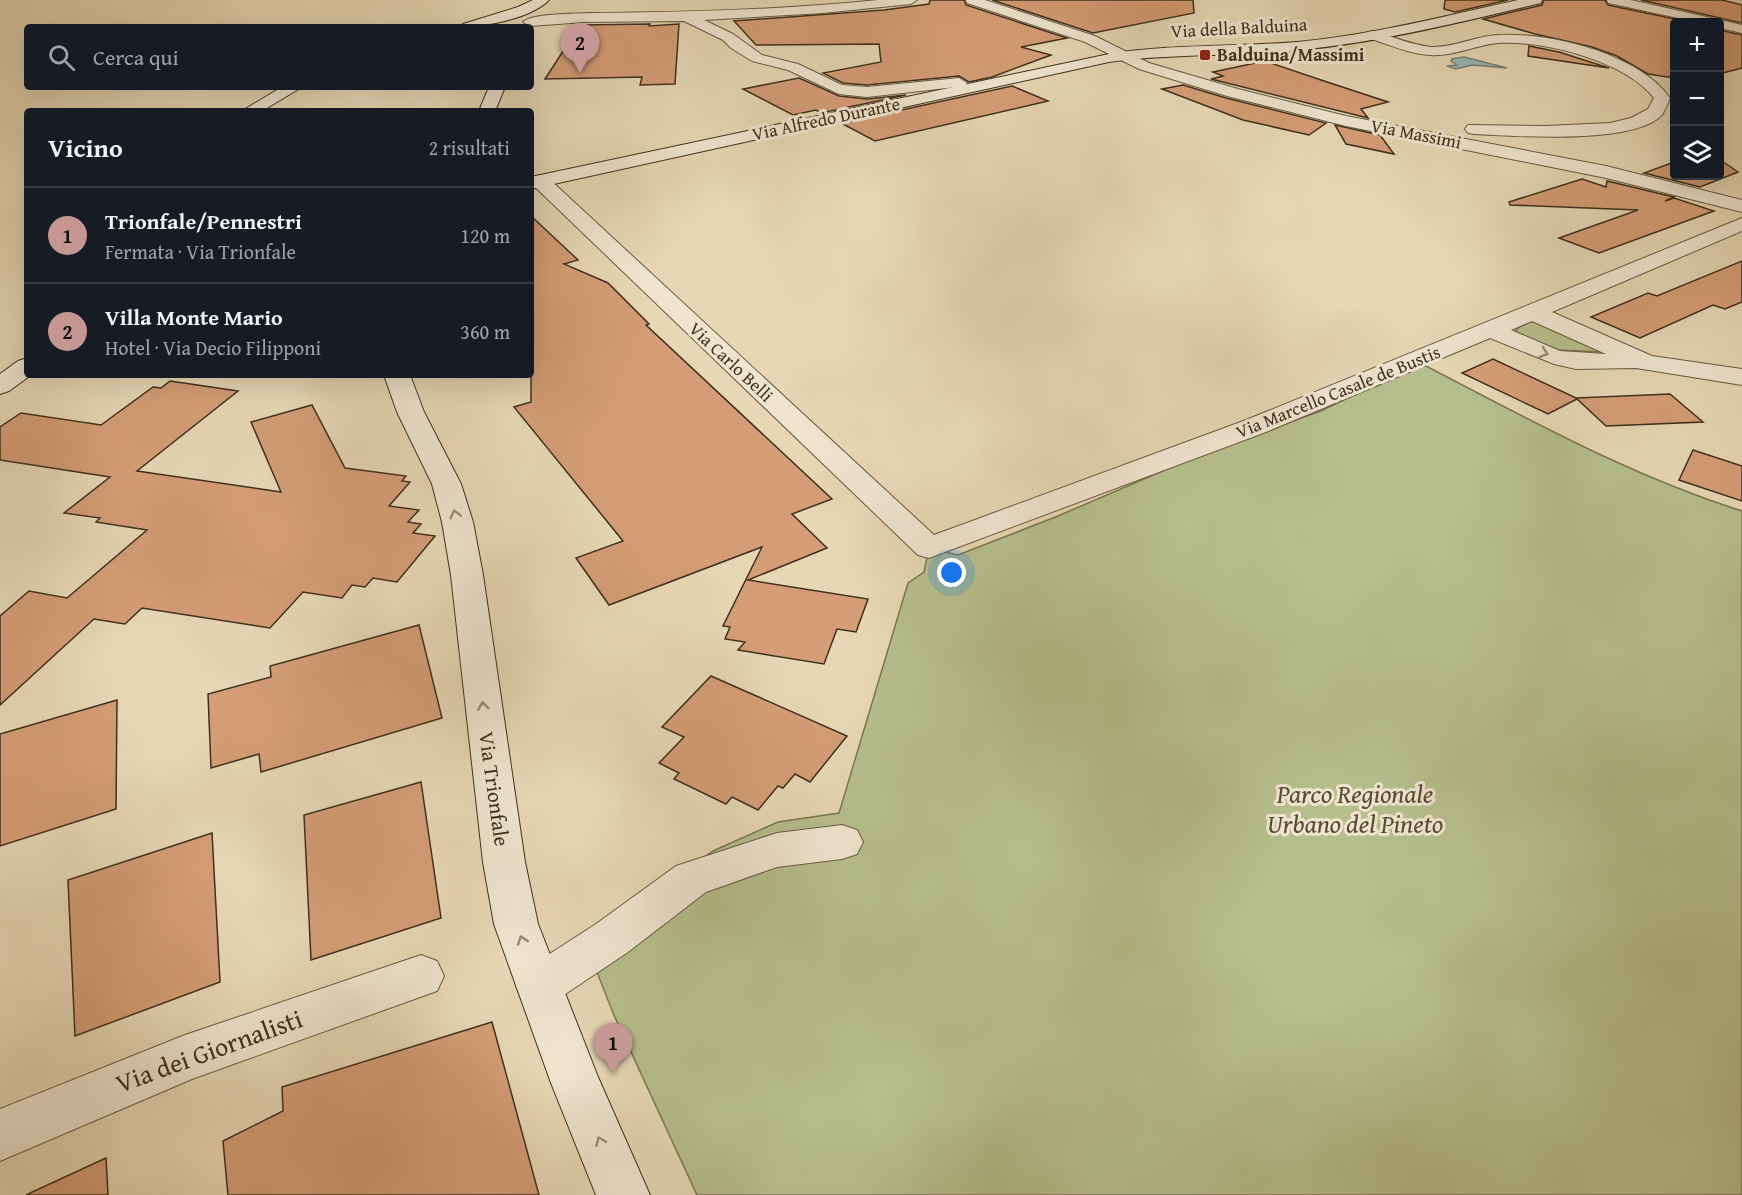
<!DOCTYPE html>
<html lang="it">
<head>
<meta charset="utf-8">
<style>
  :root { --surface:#171b24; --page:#242831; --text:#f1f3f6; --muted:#9ea1a6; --line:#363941; --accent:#c59692 }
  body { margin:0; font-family:"Gentium Book Plus",serif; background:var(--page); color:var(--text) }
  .controls { position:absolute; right:18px; top:18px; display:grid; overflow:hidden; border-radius:6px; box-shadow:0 6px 24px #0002 }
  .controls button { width:54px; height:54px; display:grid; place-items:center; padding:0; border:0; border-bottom:2px solid var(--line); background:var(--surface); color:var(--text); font:30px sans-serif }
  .you { position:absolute; left:952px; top:573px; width:21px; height:21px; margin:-15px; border:4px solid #fff; border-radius:50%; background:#1a73e8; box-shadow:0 0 0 9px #1a73e833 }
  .badge { display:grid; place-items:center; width:39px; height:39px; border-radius:50%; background:var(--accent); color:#111; font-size:20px; font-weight:700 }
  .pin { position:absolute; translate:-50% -50px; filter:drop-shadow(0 2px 3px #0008) }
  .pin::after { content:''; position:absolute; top:32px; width:21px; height:18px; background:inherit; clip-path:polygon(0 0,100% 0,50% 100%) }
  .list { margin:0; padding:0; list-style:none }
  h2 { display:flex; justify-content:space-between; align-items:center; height:78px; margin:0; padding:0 24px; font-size:26px }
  h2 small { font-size:20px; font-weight:400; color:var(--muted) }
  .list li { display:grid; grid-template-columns:39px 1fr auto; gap:18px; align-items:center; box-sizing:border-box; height:96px; padding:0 24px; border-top:2px solid var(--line) }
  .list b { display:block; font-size:22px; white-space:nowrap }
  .list p { margin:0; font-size:20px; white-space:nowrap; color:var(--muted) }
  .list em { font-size:20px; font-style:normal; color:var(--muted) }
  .icon { flex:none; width:33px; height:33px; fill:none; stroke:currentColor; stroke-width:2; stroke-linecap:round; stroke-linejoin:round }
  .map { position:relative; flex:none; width:1742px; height:1195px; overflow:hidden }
  .search { position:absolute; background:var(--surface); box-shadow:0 6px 24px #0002; left:24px; top:24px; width:510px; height:66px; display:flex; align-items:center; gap:15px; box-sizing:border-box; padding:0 21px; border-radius:6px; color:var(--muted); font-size:22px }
  .panel { position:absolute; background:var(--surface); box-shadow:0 6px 24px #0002; left:24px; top:108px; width:510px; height:270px; border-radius:6px }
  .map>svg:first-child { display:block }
  .green { fill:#b6be8d; stroke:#7a7754; stroke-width:1.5 }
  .water { fill:#98b8b5; stroke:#748278; stroke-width:1.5 }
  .building { fill:#d49d77; stroke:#3f301c; stroke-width:1.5 }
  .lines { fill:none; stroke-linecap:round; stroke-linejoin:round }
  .street-casing { stroke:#695a42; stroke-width:2 }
  .secondary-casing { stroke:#3f301c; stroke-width:2 }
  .street { fill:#efe5cf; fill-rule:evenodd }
  .secondary { fill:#efe5cf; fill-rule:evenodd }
  .oneway { stroke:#978a76 }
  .poi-dot { fill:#8f2418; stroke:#efe5cf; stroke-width:2 }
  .labels { text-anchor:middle; stroke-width:6; stroke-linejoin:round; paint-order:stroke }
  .far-street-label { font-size:18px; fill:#3f301c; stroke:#efe5cf }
  .far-poi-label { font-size:18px; font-weight:bold; fill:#3f301c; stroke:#efe5cf; text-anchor:start }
  .street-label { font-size:21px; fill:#3f301c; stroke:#efe5cf }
  .near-park-label { font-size:26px; font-style:italic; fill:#574c33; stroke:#efe5cf }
  .near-street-label { font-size:26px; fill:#3f301c; stroke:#efe5cf }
</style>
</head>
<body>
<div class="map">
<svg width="1742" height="1195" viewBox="0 0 1742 1195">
  <rect width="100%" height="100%" fill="#e7d7b5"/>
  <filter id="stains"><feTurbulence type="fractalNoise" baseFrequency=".00333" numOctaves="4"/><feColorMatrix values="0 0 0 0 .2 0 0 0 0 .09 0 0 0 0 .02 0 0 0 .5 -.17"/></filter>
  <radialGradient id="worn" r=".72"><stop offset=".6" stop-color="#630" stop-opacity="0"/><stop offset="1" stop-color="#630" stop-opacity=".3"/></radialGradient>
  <g class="green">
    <polygon points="1535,320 1604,352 1558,350 1515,332 1519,327"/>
    <path d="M1426 366C1528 419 1631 476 1742 511V1195H697L613 1013 588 949 664 886 713 851 778 822 839 813 908 583 924 572 929 548 958 555 1058 516 1209 451 1321 411 1400 372Z"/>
  </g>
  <polygon class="water" points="1464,57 1507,68 1472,65 1456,69 1447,66 1457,65 1451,61 1452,59"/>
  <g class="building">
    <polygon points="930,0 964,0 966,5 1067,38 1021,47 1051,55 992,77 969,82 959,76 867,85 843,83 823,73 881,62 879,44 756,45 734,21 884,10 929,4"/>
    <polygon points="992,0 1193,0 1194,13 1093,33"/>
    <polygon points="1445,0 1508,0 1455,12 1444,9"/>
    <polygon points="1544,0 1605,0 1608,5 1689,22 1674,22 1674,78 1648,74 1617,56 1592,47 1535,34 1483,19 1542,5"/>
    <polygon points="1641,0 1722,0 1742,5 1742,23"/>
    <polygon points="650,24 649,26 679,24 675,84 640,85 642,77 545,79 580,25"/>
    <polygon points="1719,30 1742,35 1742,68 1719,74"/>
    <polygon points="1529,46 1559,52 1609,68 1528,56"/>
    <polygon points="1265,61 1321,80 1388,102 1361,109 1368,118 1211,79 1223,76 1213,72"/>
    <polygon points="799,78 839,96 867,99 906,95 821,113 816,110 793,115 743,89"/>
    <polygon points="1183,85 1226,98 1326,123 1309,135 1243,120 1162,89"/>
    <polygon points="1012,86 1048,101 875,141 841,123"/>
    <polygon points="1335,125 1380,135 1394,154 1346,144"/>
    <polygon points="1719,159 1738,172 1700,187 1644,173 1674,162 1674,176 1719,176"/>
    <polygon points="1582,179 1606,187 1607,181 1674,197 1665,201 1674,198 1714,211 1599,253 1559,238 1638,210 1510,205 1509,202"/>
    <polygon points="531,216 578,260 564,264 608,283 649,324 646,325 832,499 792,514 827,548 748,580 868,599 856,632 837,629 824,664 738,650 745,642 725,639 730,627 723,626 762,547 609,605 576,558 623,541 514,407 531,402"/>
    <polygon points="1742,261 1742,302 1725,309 1713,305 1640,338 1591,317 1648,293 1657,296"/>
    <polygon points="1493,359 1576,398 1670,394 1703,422 1606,426 1577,399 1548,414 1462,373"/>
    <polygon points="170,381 238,391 137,471 281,492 251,422 312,405 345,468 406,476 402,481 410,482 389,506 419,510 408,522 421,524 413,533 435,536 397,582 373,578 365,587 352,585 342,598 303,592 270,628 142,608 125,624 94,619 0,705 0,616 29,591 67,598 147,530 96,522 100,518 64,513 110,477 0,460 0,427 21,413 101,425 153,387 161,388"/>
    <polygon points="1693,450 1742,466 1742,501 1679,480"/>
    <polygon points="419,625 442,718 261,772 259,754 211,768 208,694 271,677 270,666"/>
    <polygon points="711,676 847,736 810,782 795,774 783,788 778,786 758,810 732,797 726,804 674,779 679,773 659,763 684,737 662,727"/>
    <polygon points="117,700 116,809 0,846 0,734"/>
    <polygon points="421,782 441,918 311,960 304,815"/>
    <polygon points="212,833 220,982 75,1036 68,880"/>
    <polygon points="492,1022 539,1195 228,1195 223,1141 283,1111 282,1087"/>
    <polygon points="106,1158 108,1195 26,1195"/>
  </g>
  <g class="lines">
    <defs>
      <g id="street">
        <path d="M878 0H917L911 4 823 13 704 20 733 34 762 55 798 64 842 85 867 87 959 78 967 83 965 86 867 97 839 94 788 70 752 61 731 48 723 40 684 21 585 22 530 26 523 22C532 13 576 14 590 13 686 12 782 10 878 0Z"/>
        <polygon points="966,0 985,0 1095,36 1149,63 1238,89 1346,116 1606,166 1742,200 1742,212 1606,178 1346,126 1227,96 1139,69 1085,42 967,3"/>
        <polygon points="1607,0 1631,0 1742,25 1742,33 1720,28 1720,22 1697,22 1608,3"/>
        <path d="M1373 31C1392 36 1411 45 1431 47 1454 48 1475 36 1498 35 1550 32 1639 54 1670 98 1668 103 1665 110 1662 115 1634 145 1513 136 1474 134L1468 133 1465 129 1468 125 1546 126 1610 123 1631 118 1648 109 1654 98C1625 61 1544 40 1498 43 1475 45 1453 57 1430 55 1409 54 1388 44 1368 38L1366 35 1368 32Z"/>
        <path d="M540 175 547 177 934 535 1246 420 1742 218V231L1552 312 1652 356 1742 369V385L1636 368 1576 369 1554 364 1490 338 1266 432 929 558 918 555 533 185 531 182 533 177ZM1532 321 1606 354 1560 351 1511 330Z"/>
        <polygon points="842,825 857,830 863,842 857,854 842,859 777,867 706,892 628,952 555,1001 539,1007 523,1001 516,986 523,971 596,924 676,866 777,833"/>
        <polygon points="421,955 437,961 444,976 437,991 192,1079 0,1161 0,1109 185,1035"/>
      </g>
      <g id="secondary">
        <path d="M533 0H549C532 18 485 27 461 27L463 24 518 7Z"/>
        <path d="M1518 0H1542L1541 3C1462 22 1381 42 1300 50 1236 57 1172 53 1109 62L531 189V177L1109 54C1171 44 1234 47 1297 42 1372 35 1445 16 1518 0Z"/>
        <polygon points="282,87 302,87 262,111 242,111"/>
        <polygon points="489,87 505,87 495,111 479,111"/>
        <polygon points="27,358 27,375 31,375 9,391 0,394 0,374 18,361"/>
        <polygon points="384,375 410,375 424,412 461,484 473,522 483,575 525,862 538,924 598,1077 650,1195 596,1195 551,1083 494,924 483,862 451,575 442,522 432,484 397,412"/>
      </g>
    </defs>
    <use href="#street" class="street-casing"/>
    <use href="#secondary" class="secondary-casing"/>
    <use href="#street" class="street"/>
    <use href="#secondary" class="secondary"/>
  </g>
  <defs><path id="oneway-chevron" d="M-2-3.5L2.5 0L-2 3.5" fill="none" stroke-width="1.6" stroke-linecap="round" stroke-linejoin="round" transform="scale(1.5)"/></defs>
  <g class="oneway">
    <use href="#oneway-chevron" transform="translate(1544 353) rotate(19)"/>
    <use href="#oneway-chevron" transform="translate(455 514) rotate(-104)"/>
    <use href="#oneway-chevron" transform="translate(483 706) rotate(-98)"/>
    <use href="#oneway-chevron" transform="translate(522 940) rotate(-109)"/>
    <use href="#oneway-chevron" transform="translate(600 1141) rotate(-113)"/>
  </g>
  <rect class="poi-dot" x="1199" y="49" width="12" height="12" rx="3"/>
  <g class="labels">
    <g class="far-street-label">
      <text transform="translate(1239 28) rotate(-3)" y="6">Via della Balduina</text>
      <text transform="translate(826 119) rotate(-12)" y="6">Via Alfredo Durante</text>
      <text transform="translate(1416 134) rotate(11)" y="6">Via Massimi</text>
      <text transform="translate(731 362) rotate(43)" y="6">Via Carlo Belli</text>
      <text transform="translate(1338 392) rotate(-22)" y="6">Via Marcello Casale de Bustis</text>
    </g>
    <g class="far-poi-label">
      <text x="1217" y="61">Balduina/Massimi</text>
    </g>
    <g class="street-label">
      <text transform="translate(494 789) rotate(82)" y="7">Via Trionfale</text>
    </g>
    <g class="near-park-label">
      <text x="1355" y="803">Parco Regionale<tspan x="1355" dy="30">Urbano del Pineto</tspan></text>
    </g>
    <g class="near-street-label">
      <text transform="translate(209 1051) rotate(-20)" y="9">Via dei Giornalisti</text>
    </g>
  </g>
  <rect width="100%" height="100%" filter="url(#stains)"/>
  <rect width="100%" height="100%" fill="url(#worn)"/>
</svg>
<div class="controls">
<button>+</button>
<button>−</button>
<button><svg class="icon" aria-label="layers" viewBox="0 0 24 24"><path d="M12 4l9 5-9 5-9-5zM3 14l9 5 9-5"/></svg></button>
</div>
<div class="you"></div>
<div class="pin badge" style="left:613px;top:1073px">1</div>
<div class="pin badge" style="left:580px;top:73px">2</div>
<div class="search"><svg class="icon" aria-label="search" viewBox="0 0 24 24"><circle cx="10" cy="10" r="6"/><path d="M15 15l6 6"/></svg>Cerca qui</div>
<section class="panel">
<h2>Vicino<small>2 risultati</small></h2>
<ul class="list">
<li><span class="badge">1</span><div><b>Trionfale/Pennestri</b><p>Fermata · Via Trionfale</p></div><em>120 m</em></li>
<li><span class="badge">2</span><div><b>Villa Monte Mario</b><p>Hotel · Via Decio Filipponi</p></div><em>360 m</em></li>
</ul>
</section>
</div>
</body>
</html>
